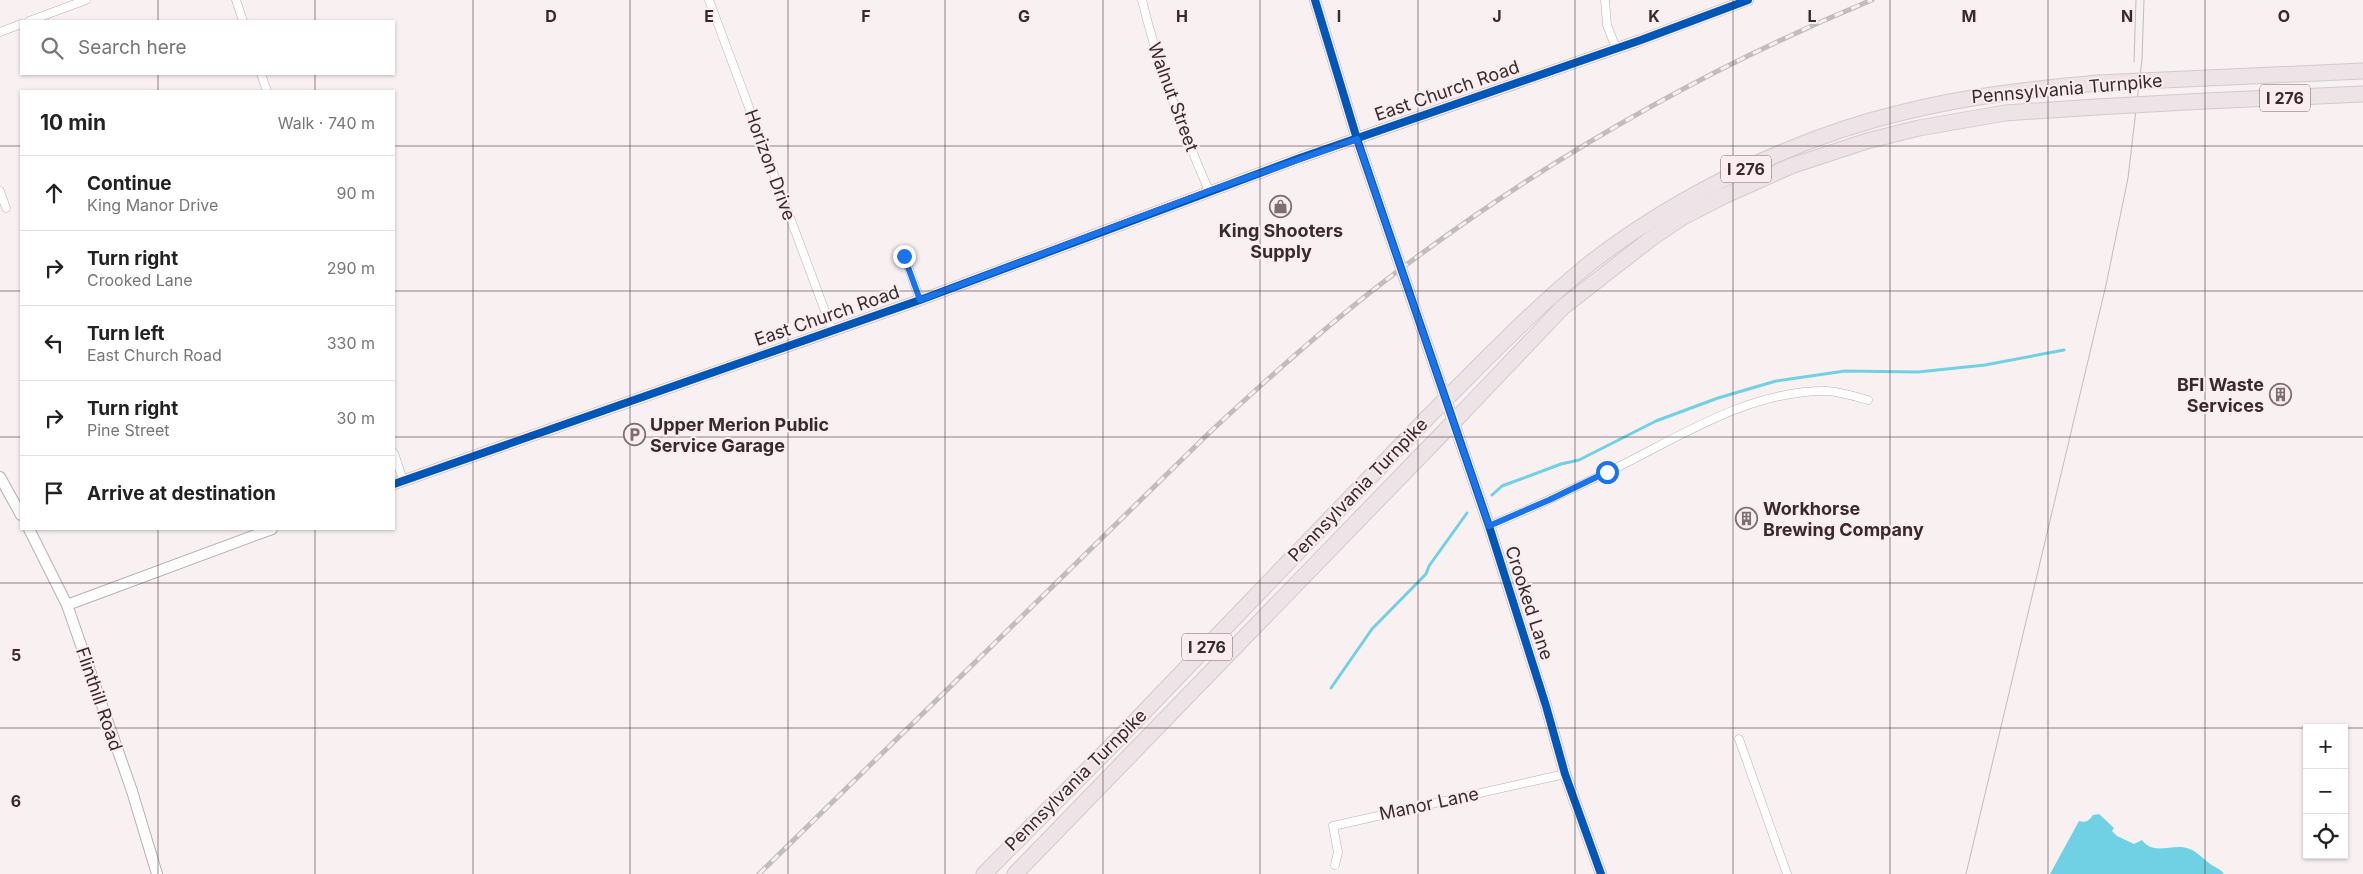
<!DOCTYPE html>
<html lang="en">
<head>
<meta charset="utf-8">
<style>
  :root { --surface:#fff; --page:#f2f2f2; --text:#222; --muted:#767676; --line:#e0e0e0 }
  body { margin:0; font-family:Inter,sans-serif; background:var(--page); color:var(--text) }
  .controls { position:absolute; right:15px; bottom:15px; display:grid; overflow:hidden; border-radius:0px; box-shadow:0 1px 4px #0004 }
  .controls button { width:45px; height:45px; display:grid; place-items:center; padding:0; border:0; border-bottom:1px solid var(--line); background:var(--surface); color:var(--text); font:25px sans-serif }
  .stop { position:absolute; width:15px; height:15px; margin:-11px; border:4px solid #1a73e8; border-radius:50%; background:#fff }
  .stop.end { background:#1a73e8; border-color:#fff; box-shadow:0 1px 5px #0008 }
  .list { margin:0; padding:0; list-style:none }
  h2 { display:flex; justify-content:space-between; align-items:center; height:65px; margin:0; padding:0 20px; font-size:21px }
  h2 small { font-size:16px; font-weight:400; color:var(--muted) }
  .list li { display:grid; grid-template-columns:32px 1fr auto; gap:15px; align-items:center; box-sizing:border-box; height:75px; padding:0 20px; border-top:1px solid var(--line) }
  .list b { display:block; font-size:19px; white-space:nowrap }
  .list p { margin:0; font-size:16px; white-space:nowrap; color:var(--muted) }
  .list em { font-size:16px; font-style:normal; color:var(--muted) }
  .icon { flex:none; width:28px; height:28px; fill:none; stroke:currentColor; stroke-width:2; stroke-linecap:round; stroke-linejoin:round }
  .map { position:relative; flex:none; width:2363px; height:874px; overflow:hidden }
  .search { position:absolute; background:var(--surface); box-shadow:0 1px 4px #0004; left:20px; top:20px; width:375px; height:55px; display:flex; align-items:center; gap:12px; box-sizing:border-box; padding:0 18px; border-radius:0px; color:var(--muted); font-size:19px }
  .panel { position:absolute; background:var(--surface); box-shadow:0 1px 4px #0004; left:20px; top:90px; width:375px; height:440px; border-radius:0px }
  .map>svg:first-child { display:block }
  .water { fill:#70d1e5 }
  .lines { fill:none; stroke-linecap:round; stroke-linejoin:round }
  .stream { stroke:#70d1e5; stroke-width:3 }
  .minor-casing { stroke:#b9afb1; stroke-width:9 }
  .tertiary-casing { stroke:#b9afb1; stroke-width:12 }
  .motorway-casing { stroke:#d1cbcc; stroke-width:17 }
  .minor { stroke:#fefdfd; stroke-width:8 }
  .tertiary { stroke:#fefdfd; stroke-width:10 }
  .motorway { stroke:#eee3e6; stroke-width:15 }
  .tram { stroke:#bfbdbd; stroke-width:1 }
  .rail-casing { stroke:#bfbdbd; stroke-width:5 }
  .rail { stroke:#fbecf0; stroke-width:3; stroke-dasharray:9; stroke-linecap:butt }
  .motorway-bridge-casing { stroke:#d1cbcc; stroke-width:17; stroke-linecap:butt }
  .motorway-bridge { stroke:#eee3e6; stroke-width:15 }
  .cycleway-casing { stroke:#fbecf0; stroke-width:11 }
  .cycleway { stroke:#0057b8; stroke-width:8 }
  .route { stroke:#1a73e8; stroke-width:6 }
  .grid { fill:none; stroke:#372a2d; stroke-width:1; stroke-opacity:0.55 }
  .labels { text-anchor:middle; stroke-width:4; stroke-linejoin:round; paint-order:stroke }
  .shield { fill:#fbecf0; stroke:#726468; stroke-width:1 }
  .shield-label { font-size:16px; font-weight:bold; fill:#372a2d }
  .street-label { font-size:18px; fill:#372a2d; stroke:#fbecf0 }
  .poi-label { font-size:18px; font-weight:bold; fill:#372a2d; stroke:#fbecf0; text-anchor:start }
  .grid-label { font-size:16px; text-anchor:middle; font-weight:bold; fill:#372a2d; stroke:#fbecf0; stroke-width:4; stroke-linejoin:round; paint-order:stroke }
</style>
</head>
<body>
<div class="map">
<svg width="2363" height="874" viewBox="0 0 2363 874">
  <rect width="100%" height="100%" fill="#f8f0f1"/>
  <path class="water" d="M2099 814 2114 828 2112 831 2117 836 2134 844 2142 840C2152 854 2167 846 2182 847 2195 849 2200 856 2209 863 2215 868 2220 868 2224 874H2050L2079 821C2086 823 2089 821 2093 815Z"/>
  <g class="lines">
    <g class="stream">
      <polyline points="1492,495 1502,486 1561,464 1579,460 1656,421 1718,398 1776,381 1845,371 1918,372 1985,365 2064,350"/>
      <polyline points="1331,688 1372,629 1426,574 1429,566 1467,513"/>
    </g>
    <defs>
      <g id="minor">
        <polyline points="236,0 243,21"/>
        <polyline points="709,0 832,330"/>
        <path d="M1142 0C1158 66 1182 129 1209 191"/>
        <polyline points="1605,0 1607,25 1616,48"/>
        <polyline points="29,21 86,0"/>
        <polyline points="0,32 21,24"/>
        <polyline points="261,74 267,91"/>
        <polyline points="0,191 6,208"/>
        <polyline points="904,255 920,300"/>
        <polyline points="394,453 403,480"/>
        <path d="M1489 526C1535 507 1579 486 1624 464 1687 432 1754 390 1827 391 1841 392 1854 396 1868 400"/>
        <polyline points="1739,739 1787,874"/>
        <polyline points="1335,865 1338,852 1333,826 1565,774"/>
      </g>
      <g id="tertiary">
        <polyline points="1315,0 1357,139 1489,526 1546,706 1565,774 1601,874"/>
        <polyline points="0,477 21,515"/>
        <polyline points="394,484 920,300 1300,158 1641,40 1748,0"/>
        <polyline points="29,529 67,605 132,791 157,874"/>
        <polyline points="67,605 272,529"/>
      </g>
      <g id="motorway">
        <polyline points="2207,78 2363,71"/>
        <polyline points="2206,101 2363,94"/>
        <path d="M1457 388C1500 345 1542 302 1589 264 1676 196 1796 137 1904 112 1968 96 2033 89 2098 83"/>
        <polyline points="1464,411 1563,307 1653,237 1683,217 1724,196 1791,166 1867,141 1919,128 2005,113 2096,107"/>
        <polyline points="984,874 1117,740 1427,418"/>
        <polyline points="1015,874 1435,441"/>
      </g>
    </defs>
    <use href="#minor" class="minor-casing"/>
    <use href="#tertiary" class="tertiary-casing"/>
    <use href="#motorway" class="motorway-casing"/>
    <use href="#minor" class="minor"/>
    <use href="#tertiary" class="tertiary"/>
    <use href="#motorway" class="motorway"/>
    <g class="tram">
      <polyline points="2134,62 2136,0"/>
      <polyline points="1966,874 2106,285 2128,178 2142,59 2144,0"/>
    </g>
    <defs>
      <path id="rail" d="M759 874 1209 433C1268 378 1329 323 1394 274 1541 163 1702 70 1872 0"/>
    </defs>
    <use href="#rail" class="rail-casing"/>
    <use href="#rail" class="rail"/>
    <defs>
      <g id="motorway-bridge">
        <polyline points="2098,83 2207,78"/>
        <polyline points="2096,107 2206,101"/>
        <polyline points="1427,418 1457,388"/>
        <polyline points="1435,441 1464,411"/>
      </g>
    </defs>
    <use href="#motorway-bridge" class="motorway-bridge-casing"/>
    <use href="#motorway-bridge" class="motorway-bridge"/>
    <defs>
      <g id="cycleway">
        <polyline points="1315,0 1357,139 1489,526 1546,706 1565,774 1601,874"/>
        <polyline points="394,484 920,300 1300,158 1641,40 1748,0"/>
      </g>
    </defs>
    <use href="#cycleway" class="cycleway-casing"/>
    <use href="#cycleway" class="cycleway"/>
  </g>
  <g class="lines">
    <polyline class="route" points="904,256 920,300 1209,191 1357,139 1489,526 1549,500 1607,472"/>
  </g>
  <path class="grid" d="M158 0V21M315 0V21M473 0V874M630 0V874M788 0V874M945 0V874M1103 0V874M1260 0V874M1418 0V874M1575 0V874M1733 0V874M1890 0V874M2048 0V874M2205 0V874M158 74V91M315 74V91M0 146H21M394 146H2363M0 291H21M394 291H2363M0 437H21M394 437H2363M158 529V874M315 529V874M0 583H2363M0 728H2307M2344 728H2363"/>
  <defs>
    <symbol id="shop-ring" viewBox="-11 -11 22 22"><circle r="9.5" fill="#fbecf0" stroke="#7b6f72" stroke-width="1.5"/><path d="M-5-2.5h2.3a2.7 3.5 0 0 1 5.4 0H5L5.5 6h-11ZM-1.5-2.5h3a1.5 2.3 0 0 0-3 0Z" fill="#7b6f72"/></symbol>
    <symbol id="building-ring" viewBox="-11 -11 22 22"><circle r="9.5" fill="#fbecf0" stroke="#7b6f72" stroke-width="1.5"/><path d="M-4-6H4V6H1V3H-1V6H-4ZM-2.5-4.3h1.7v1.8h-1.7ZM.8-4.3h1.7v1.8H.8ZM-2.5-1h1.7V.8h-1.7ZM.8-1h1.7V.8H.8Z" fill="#7b6f72"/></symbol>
    <symbol id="parking-ring" viewBox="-11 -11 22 22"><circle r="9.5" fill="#fbecf0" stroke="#7b6f72" stroke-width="1.5"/><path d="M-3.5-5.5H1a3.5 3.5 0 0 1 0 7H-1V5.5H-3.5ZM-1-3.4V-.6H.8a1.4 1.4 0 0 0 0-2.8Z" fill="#7b6f72"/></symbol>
  </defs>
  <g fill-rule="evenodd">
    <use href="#shop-ring" x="1268" y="194" width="25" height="25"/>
    <use href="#building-ring" x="2268" y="382" width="25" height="25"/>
    <use href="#parking-ring" x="622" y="422" width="25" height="25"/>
    <use href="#building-ring" x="1734" y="506" width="25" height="25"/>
  </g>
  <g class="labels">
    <g class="shield">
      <rect x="2260" y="84.5" width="50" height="27" rx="4"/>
      <rect x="1721" y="155.5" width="50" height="27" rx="4"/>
      <rect x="1182" y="633.5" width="50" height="27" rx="4"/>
    </g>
    <g class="shield-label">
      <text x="2285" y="104">I 276</text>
      <text x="1746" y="175">I 276</text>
      <text x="1207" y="653">I 276</text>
    </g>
    <g class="street-label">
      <text transform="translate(2067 89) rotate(-5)" y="6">Pennsylvania Turnpike</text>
      <text transform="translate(1447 91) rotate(-19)" y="6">East Church Road</text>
      <text transform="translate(1173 97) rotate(70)" y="6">Walnut Street</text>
      <text transform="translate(770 165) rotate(70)" y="6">Horizon Drive</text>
      <text transform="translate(827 316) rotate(-19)" y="6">East Church Road</text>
      <text transform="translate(1358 490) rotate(-46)" y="6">Pennsylvania Turnpike</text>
      <text transform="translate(1529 603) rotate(72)" y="6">Crooked Lane</text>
      <text transform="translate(99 699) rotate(71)" y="6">Flinthill Road</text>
      <text transform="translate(1076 780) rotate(-45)" y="6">Pennsylvania Turnpike</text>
      <text transform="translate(1429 804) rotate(-12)" y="6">Manor Lane</text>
    </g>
    <g class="poi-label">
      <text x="1281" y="237" text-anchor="middle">King Shooters<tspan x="1281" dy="21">Supply</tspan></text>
      <text x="2264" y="391" text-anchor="end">BFI Waste<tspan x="2264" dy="21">Services</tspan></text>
      <text x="650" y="431">Upper Merion Public<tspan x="650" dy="21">Service Garage</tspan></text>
      <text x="1763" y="515">Workhorse<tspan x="1763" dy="21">Brewing Company</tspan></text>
    </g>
  </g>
  <g class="grid-label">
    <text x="551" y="22">D</text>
    <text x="709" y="22">E</text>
    <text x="866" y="22">F</text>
    <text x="1024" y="22">G</text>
    <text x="1182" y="22">H</text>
    <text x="1339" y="22">I</text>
    <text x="1497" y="22">J</text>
    <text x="1654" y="22">K</text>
    <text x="1812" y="22">L</text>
    <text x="1969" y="22">M</text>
    <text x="2127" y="22">N</text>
    <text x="2284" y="22">O</text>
    <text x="16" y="661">5</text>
    <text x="16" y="807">6</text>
  </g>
</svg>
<div class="controls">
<button>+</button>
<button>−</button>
<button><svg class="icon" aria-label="locate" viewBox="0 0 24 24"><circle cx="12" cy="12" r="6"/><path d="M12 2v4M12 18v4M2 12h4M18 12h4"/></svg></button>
</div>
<div class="stop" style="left:1607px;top:472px"></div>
<div class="stop end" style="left:904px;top:256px"></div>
<div class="search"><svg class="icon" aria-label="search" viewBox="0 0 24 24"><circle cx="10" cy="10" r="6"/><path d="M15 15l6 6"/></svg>Search here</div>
<section class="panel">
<h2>10 min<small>Walk · 740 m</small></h2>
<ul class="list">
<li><svg class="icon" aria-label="ahead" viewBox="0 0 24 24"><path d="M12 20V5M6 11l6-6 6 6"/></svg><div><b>Continue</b><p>King Manor Drive</p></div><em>90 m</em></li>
<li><svg class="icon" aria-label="right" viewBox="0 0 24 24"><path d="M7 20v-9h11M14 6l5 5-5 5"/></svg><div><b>Turn right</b><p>Crooked Lane</p></div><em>290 m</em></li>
<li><svg class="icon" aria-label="left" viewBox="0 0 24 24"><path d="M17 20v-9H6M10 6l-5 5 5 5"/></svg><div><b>Turn left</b><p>East Church Road</p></div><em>330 m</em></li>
<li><svg class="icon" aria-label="right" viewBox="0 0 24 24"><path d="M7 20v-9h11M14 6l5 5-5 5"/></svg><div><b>Turn right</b><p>Pine Street</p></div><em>30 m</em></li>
<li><svg class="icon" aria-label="arrive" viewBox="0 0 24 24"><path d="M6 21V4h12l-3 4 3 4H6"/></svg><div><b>Arrive at destination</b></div></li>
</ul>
</section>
</div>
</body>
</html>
